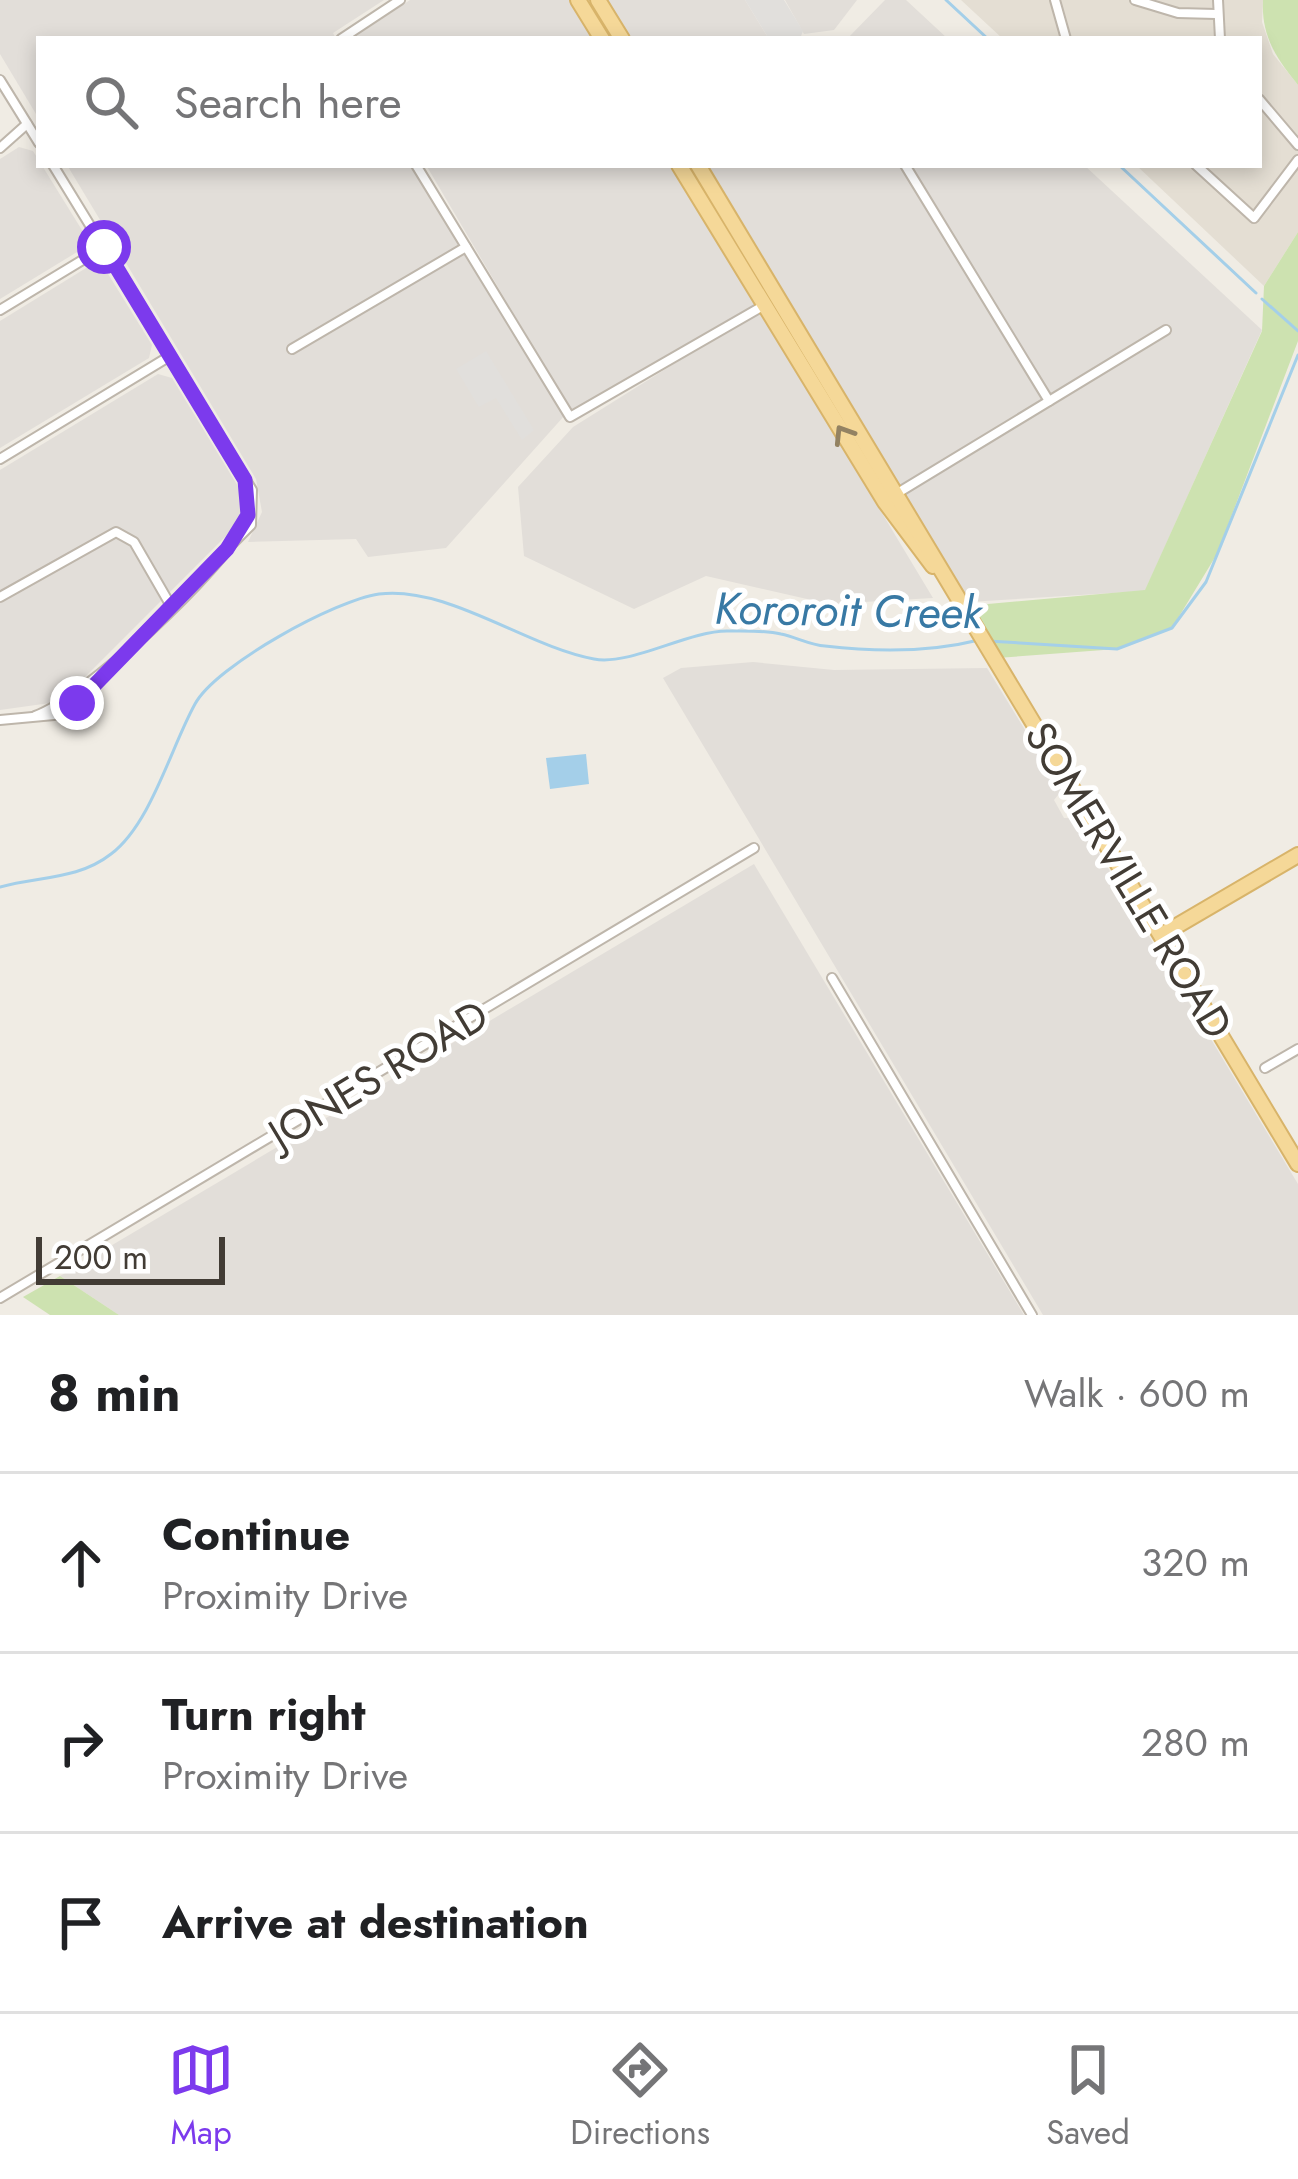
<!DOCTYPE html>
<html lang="en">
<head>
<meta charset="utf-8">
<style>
  :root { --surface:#fff; --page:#f6f6f6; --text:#202124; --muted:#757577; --line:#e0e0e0; --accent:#7c3aed }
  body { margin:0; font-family:Jost,sans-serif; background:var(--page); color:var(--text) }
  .scale { position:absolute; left:36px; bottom:30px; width:189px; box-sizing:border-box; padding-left:12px; border:6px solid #423c35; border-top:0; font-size:33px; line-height:42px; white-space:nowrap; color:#423c35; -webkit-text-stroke:9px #fff; paint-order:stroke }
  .stop { position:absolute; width:36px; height:36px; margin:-27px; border:9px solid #7c3aed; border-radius:50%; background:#fff }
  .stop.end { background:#7c3aed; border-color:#fff; box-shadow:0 3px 12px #0008 }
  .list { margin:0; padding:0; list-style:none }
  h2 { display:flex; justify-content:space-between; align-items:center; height:156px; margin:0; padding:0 48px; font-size:51px }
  h2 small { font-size:39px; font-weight:400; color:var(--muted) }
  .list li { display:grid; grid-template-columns:78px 1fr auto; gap:36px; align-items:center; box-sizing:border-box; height:180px; padding:0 48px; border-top:3px solid var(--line) }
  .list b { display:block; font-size:45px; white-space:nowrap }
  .list p { margin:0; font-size:39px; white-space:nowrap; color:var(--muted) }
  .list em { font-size:39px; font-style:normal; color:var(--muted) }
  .icon { flex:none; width:66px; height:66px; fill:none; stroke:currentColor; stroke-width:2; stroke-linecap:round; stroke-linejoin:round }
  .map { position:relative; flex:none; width:1298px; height:1315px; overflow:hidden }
  .search { position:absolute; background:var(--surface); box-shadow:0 6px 18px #0003; left:36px; right:36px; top:36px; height:132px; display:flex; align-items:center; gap:30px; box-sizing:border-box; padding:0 42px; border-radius:0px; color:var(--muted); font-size:45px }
  .sheet { height:696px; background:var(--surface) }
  nav { display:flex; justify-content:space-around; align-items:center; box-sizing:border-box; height:168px; border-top:3px solid var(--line); background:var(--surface); font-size:33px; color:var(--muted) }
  nav a { display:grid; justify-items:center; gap:6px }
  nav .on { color:var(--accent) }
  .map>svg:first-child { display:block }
  .residential { fill:#e4ded3 }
  .industrial { fill:#e2ded9 }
  .green { fill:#cde2b0 }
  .parking { fill:#e1dfdc }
  .water { fill:#a4cfe9 }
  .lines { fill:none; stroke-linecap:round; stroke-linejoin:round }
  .stream { stroke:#a4cfe9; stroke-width:3 }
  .street-casing { stroke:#beb6ab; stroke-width:12 }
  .primary-casing { stroke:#d8b46a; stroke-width:18 }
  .street { stroke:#fff; stroke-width:8 }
  .primary { stroke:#f5d898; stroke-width:14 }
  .oneway { stroke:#938262 }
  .route { stroke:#7c3aed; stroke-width:15 }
  .labels { text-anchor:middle; stroke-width:10; stroke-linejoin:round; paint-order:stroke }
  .street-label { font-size:42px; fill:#423c35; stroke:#fff }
  .water-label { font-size:45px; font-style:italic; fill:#3879a4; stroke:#fff }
</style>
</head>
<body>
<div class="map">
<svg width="1298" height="1315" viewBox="0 0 1298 1315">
  <rect width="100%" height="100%" fill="#f0ece4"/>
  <polygon class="residential" points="961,0 1263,0 1262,22 1273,54 1298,85 1298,232 1264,286 1136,165 1259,165 1259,39 1003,39"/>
  <g class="industrial">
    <polygon points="0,0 384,0 333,33 336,39 39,39 39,119 0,54"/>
    <polygon points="410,0 572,0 596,39 352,39"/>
    <polygon points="608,0 745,0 769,39 631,39"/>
    <polygon points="785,0 857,0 834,30 804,34"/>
    <polygon points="885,0 906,0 948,39 847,39"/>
    <polygon points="19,147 33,151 85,235 82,249 0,299 0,159"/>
    <polygon points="67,165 413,165 565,415 446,548 368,557 356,539 248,542 262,512 256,479"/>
    <polygon points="426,165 673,165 758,303 574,416"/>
    <polygon points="705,165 1084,165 1262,330 1145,591 968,602"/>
    <polygon points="91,265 105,269 152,345 149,358 0,448 0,321"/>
    <polygon points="760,310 933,598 829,604 706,576 634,609 524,556 518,487 573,427"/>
    <polygon points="158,374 172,378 239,488 242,508 237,525 69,693 50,703 0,710 0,470"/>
    <polygon points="753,662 834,670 987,668 1062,790 1054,800 1064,818 1078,818 1298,1184 1298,1315 1043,1315 663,678 681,668"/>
    <polygon points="754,864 1024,1315 119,1315 60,1276"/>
  </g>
  <g class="green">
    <path d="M1263 0H1298V85C1276 58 1261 36 1263 0Z"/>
    <polygon points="1298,232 1298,341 1217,554 1172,628 1117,649 997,658 966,606 1145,590 1262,331 1264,286"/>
    <polygon points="60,1276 119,1315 50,1315 23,1297"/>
  </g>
  <g class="parking">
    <polygon points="745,0 784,0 803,31 800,39 769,39"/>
    <polygon points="486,351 534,430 522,440 496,398 479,407 456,369"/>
  </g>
  <polygon class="water" points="586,754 589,784 550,789 546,758"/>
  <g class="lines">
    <g class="stream">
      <polyline points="946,0 988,39"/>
      <polyline points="1119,165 1256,293"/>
      <polyline points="1262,299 1298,331"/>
      <polyline points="988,641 1117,649 1172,628 1206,582 1298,355"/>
      <path d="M0 887C38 876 78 880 111 854 151 824 171 747 195 704 216 665 336 600 379 594 447 585 527 647 594 659 630 666 688 631 727 631 744 631 765 630 781 634 796 637 810 645 825 646 875 652 931 652 979 640"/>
    </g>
    <defs>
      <g id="street">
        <polyline points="1055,0 1066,39"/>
        <polyline points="1135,0 1178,13 1216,14"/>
        <polyline points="1218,0 1220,39"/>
        <polyline points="341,39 400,0"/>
        <polyline points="0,80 39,143"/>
        <polyline points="1259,99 1298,145"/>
        <polyline points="0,148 27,124"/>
        <polyline points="53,165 252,490 251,525 227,549"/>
        <polyline points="416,165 570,417 763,306"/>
        <polyline points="905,165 1049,401"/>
        <polyline points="1196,165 1254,218 1298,160"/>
        <polyline points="0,310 104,247"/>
        <polyline points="292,349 466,247"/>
        <polyline points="0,459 170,356"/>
        <polyline points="896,494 1166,330"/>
        <polyline points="0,597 116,532 134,542 171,606"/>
        <path d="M35 716C84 699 223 570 245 523 251 511 249 500 246 487"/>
        <polyline points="0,720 54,715 86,693"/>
        <polyline points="832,978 1032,1315"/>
        <polyline points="1265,1068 1298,1049"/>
        <polyline points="0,1298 754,848"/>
      </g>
      <g id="primary">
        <polyline points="578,0 602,39"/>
        <polyline points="598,0 622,39"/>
        <polyline points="679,165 885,502 933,566"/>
        <polyline points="698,165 1298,1164"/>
        <polyline points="1163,934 1298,855"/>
      </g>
    </defs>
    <use href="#street" class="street-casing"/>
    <use href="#primary" class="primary-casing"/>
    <use href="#street" class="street"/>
    <use href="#primary" class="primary"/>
  </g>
  <defs><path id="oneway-chevron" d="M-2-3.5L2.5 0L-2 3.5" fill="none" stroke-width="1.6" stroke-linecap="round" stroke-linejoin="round" transform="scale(3)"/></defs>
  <use class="oneway" href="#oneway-chevron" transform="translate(843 434) rotate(-122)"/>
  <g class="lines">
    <polyline class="route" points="77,703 227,549 248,515 245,480 104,247"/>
  </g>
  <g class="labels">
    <g class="street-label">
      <text transform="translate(1129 880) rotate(59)" y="15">SOMERVILLE ROAD</text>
      <text transform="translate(378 1074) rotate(-31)" y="15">JONES ROAD</text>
    </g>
    <g class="water-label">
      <text transform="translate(848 610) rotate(1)" y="16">Kororoit Creek</text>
    </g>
  </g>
</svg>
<div class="scale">200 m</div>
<div class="stop" style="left:104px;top:247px"></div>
<div class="stop end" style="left:77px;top:703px"></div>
<div class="search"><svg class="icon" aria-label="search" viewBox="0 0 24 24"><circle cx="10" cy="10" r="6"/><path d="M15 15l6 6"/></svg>Search here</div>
</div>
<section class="sheet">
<h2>8 min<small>Walk · 600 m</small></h2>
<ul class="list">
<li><svg class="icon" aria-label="ahead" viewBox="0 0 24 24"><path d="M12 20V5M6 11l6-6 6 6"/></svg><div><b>Continue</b><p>Proximity Drive</p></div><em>320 m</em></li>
<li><svg class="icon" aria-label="right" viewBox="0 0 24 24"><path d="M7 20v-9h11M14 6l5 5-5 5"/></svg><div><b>Turn right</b><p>Proximity Drive</p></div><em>280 m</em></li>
<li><svg class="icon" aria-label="arrive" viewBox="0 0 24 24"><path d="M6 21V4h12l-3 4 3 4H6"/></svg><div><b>Arrive at destination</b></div></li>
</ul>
</section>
<nav>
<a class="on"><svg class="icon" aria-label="map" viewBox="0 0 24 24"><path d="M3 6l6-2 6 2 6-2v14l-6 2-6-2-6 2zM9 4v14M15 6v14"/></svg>Map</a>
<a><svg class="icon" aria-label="directions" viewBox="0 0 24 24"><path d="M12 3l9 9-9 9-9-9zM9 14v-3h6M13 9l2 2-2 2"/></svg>Directions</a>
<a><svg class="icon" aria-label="saved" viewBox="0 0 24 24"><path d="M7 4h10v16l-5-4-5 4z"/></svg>Saved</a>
</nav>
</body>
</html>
